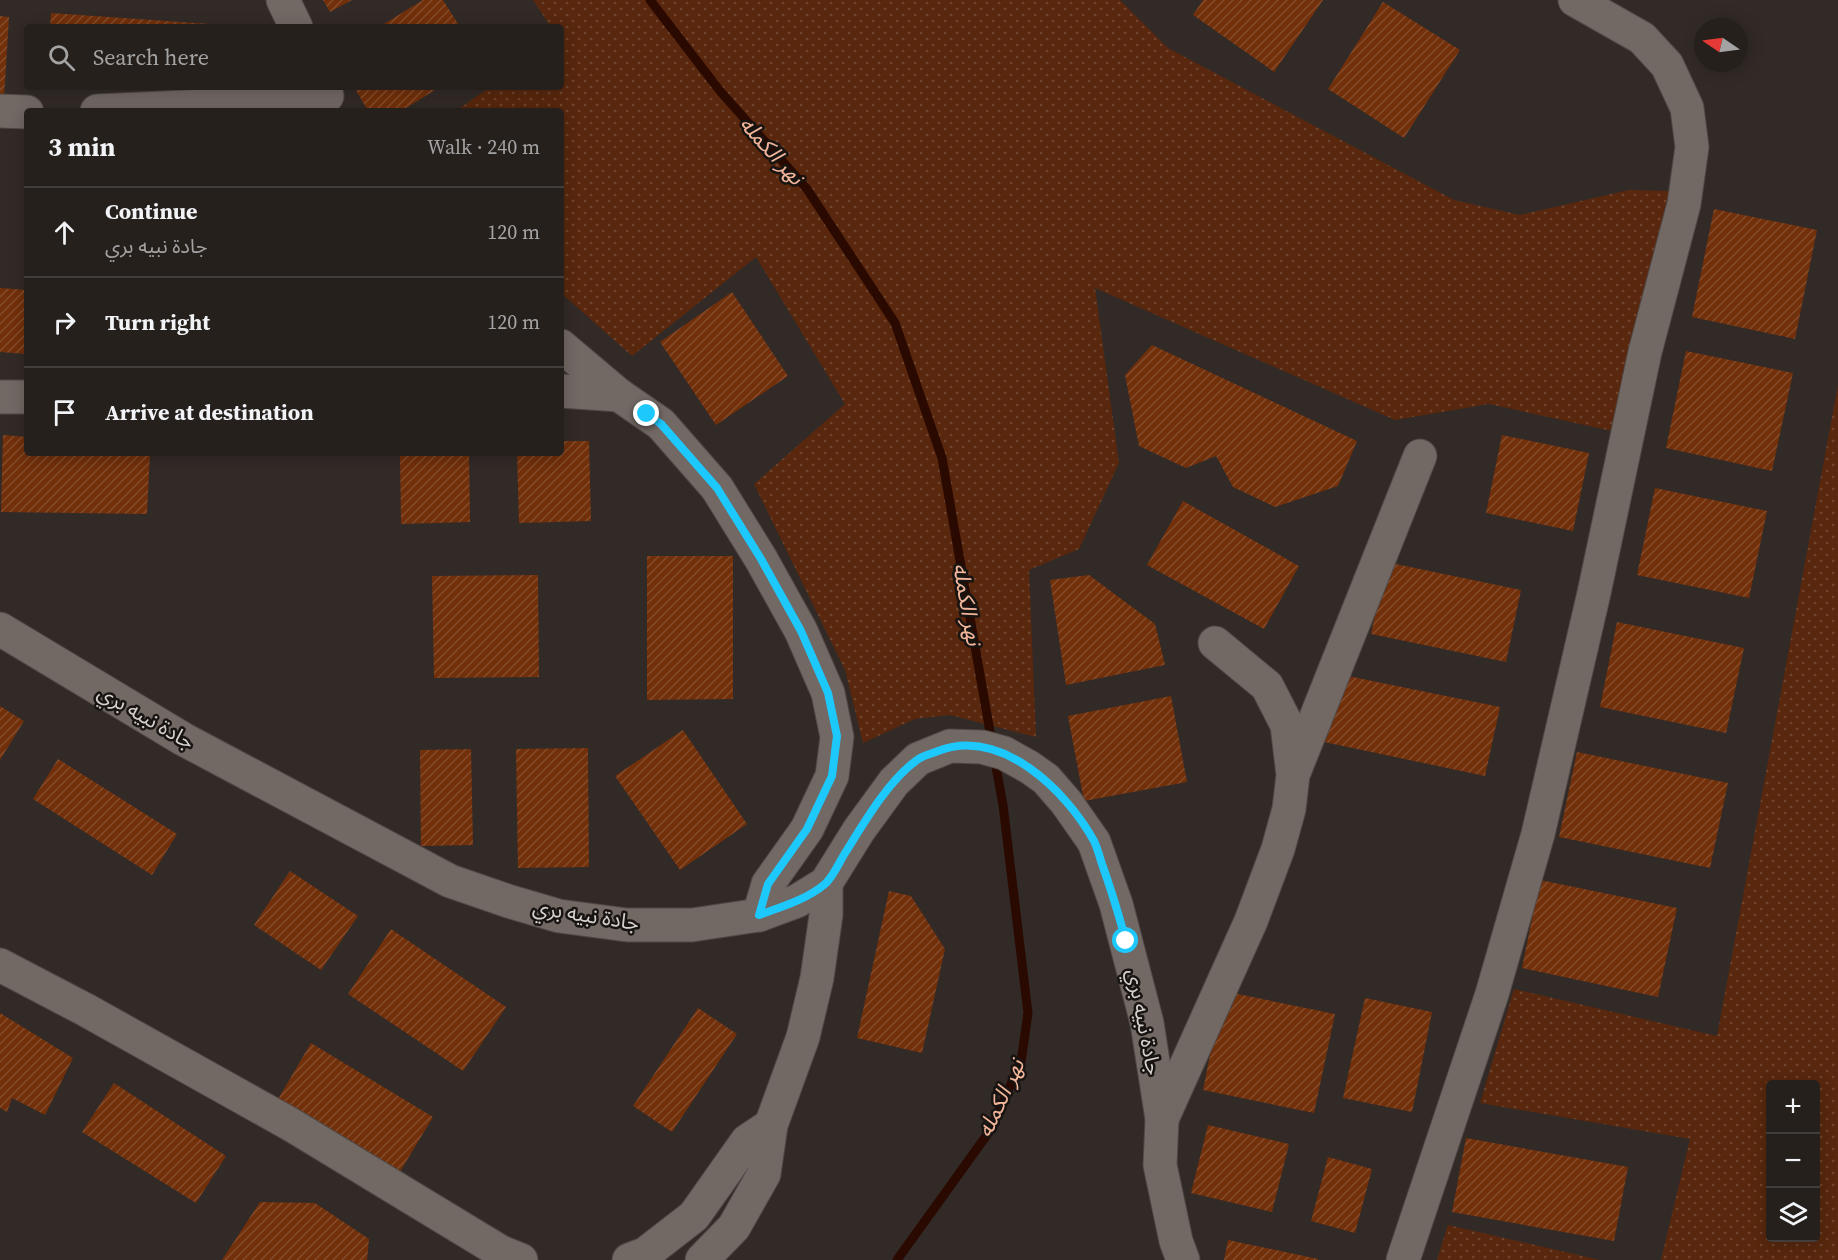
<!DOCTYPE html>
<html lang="en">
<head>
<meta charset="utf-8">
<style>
  :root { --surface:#26201d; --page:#2e2826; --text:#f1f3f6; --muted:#a4a3a4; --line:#423e3b }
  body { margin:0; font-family:"Source Serif 4","Noto Sans Arabic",serif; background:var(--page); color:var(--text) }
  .controls { position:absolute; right:18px; bottom:18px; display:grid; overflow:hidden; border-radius:6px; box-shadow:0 3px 15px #0003 }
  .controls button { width:54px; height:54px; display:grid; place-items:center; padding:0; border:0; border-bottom:2px solid var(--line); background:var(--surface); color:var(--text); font:30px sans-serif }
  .compass { position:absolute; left:1694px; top:18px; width:54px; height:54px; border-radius:50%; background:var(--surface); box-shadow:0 3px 15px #0003; rotate:283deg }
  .stop { position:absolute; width:18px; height:18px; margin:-14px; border:4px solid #1dc9fc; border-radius:50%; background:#fff }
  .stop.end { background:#1dc9fc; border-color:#fff; box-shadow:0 2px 6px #0008 }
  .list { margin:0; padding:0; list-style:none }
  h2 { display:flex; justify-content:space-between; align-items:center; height:78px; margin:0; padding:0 24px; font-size:26px }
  h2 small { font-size:20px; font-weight:400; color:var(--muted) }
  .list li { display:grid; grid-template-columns:39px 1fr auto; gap:18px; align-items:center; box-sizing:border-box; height:90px; padding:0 24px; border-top:2px solid var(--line) }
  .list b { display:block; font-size:22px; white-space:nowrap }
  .list p { margin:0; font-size:20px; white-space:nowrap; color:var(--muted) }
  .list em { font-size:20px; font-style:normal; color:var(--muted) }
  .icon { flex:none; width:33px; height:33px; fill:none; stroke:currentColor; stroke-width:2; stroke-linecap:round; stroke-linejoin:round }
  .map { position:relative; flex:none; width:1838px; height:1260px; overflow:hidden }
  .search { position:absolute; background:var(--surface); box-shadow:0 3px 15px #0003; left:24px; top:24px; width:540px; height:66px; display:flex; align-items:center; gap:15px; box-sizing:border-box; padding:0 21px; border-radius:6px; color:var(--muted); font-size:22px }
  .panel { position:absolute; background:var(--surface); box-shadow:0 3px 15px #0003; left:24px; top:108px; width:540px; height:348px; border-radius:6px }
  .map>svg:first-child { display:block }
  .grass { fill:url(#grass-dots); fill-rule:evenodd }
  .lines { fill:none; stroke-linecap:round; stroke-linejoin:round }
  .stream { stroke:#2a0900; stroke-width:9 }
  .building { fill:url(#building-hatch) }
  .street-casing { stroke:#4f4845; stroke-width:35 }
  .secondary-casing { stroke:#4f4845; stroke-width:35 }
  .street { stroke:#726864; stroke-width:33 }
  .secondary { stroke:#726864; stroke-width:33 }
  .route { stroke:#1dc9fc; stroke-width:8 }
  .labels { text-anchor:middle; stroke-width:5; stroke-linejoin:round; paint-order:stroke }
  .street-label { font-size:21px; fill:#d6d0ce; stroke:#171412 }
  .water-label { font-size:22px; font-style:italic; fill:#f2b59a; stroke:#171412 }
</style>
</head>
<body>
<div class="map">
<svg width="1838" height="1260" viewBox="0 0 1838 1260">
  <defs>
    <pattern id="grass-dots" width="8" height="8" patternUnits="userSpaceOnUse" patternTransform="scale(1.5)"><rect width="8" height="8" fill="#58270d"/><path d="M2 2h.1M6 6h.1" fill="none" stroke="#6f452f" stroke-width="1.8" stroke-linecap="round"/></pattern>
    <pattern id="building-hatch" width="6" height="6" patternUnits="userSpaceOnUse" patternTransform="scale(1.5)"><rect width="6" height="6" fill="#712f0a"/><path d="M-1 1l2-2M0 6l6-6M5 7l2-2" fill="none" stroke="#844c2c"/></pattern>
  </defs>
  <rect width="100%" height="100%" fill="#322a27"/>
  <g class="grass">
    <polygon points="533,0 1120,0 1168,48 1454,200 1520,215 1629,190 1671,191 1612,431 1489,404 1395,420 1095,288 1119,463 1079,549 1029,570 1036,737 950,715 915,719 863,743 845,670 754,484 845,404 756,257 632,356 561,293 561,111 456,111 490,87 561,87 561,27 551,27"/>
    <path d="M1838 385V1260H1661L1690 1139 1480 1103 1514 989 1717 1036ZM1770 1084H1816V1238H1770Z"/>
    <polygon points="1448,1225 1600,1260 1437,1260"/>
  </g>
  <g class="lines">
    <g class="stream">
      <polyline points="650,0 720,91 807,189 895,323 942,458 992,743"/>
      <polyline points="897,1260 989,1132 1021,1062 1028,1013 1003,805 994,756"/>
    </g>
  </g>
  <g class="building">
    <polygon points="323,0 352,0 330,12"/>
    <polygon points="423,0 443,0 460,27 379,27"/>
    <polygon points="1203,0 1323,0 1274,72 1193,15"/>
    <polygon points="1383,2 1460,50 1404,138 1328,89"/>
    <polygon points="51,13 210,24 209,27 50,27"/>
    <polygon points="0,16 9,17 4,97 0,97"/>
    <polygon points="354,87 440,87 401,111 368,111"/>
    <polygon points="1714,209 1817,230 1795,339 1692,317"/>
    <polygon points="0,288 27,290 27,354 0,352"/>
    <polygon points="732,292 788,376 716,425 660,342"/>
    <polygon points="1152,345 1357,441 1338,486 1275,507 1233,487 1216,456 1186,468 1139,446 1125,375"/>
    <polygon points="1686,351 1793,373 1772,471 1666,448"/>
    <polygon points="3,435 27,437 27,453 150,453 147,514 1,512"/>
    <polygon points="1502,435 1589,453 1573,531 1486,513"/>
    <polygon points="561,441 589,441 591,521 519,523 517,453 561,453"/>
    <polygon points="400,453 469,453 470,522 401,524"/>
    <polygon points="1655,488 1767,511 1749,598 1637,575"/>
    <polygon points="1183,501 1299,566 1264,629 1147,565"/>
    <polygon points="647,556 733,556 733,699 647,700"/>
    <polygon points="1386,562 1521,590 1506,662 1371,634"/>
    <polygon points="538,575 539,677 434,678 432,576"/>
    <polygon points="1089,575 1155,624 1165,665 1066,685 1050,580"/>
    <polygon points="1617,622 1744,648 1726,733 1600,707"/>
    <polygon points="1338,674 1500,707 1485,776 1324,742"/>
    <polygon points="1171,696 1187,782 1084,801 1068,716"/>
    <polygon points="0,706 24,721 0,760"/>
    <polygon points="683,730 747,824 680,870 615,776"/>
    <polygon points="588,748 589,867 518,868 516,749"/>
    <polygon points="471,749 473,845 421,846 420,750"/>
    <polygon points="1577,752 1728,783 1710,868 1559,837"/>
    <polygon points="58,759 177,834 152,875 33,799"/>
    <polygon points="290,871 358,916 321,970 254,925"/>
    <polygon points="1540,880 1677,908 1658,997 1522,968"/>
    <polygon points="889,891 911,896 945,949 922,1053 857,1038"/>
    <polygon points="391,929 506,1007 463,1071 348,994"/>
    <polygon points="1223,991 1335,1014 1314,1113 1203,1090"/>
    <polygon points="1365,998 1432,1012 1412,1112 1343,1098"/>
    <polygon points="698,1008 737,1034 672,1132 633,1106"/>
    <polygon points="0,1013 73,1058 45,1115 12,1098 7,1112 0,1108"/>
    <polygon points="311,1043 433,1117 395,1180 274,1106"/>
    <polygon points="114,1083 226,1156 196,1203 82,1132"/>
    <polygon points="1208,1125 1289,1144 1272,1212 1191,1193"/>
    <polygon points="1466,1138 1628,1167 1614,1241 1452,1212"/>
    <polygon points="1328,1157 1372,1169 1355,1233 1311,1221"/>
    <polygon points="260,1202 315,1203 369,1239 367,1260 222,1260"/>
    <polygon points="1228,1240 1318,1259 1318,1260 1224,1260"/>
  </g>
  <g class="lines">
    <defs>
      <g id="street">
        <polyline points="283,0 296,27"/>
        <polyline points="0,111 27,112"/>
        <polyline points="97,111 228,105 327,96"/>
        <polyline points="561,346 619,395 661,424 717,488 761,559 801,631 828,693 837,737 832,776 807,829 768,884 759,915"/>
        <polyline points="561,391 619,395"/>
        <polyline points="0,397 27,397"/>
        <polyline points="1295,770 1420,456"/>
        <polyline points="0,965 86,1010 290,1124 501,1252 521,1260"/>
        <polyline points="1162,1119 1251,921 1278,849 1289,809 1293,775 1287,725 1267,686 1215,643"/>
        <polyline points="629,1260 645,1254 694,1216 747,1141 771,1125"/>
        <polyline points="702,1260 734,1227 764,1174 771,1125 803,1037 817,978 826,915 826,883"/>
      </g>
      <g id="secondary">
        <polyline points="0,629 183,739 450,881 508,901 559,916 627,925 692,925 759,915 797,901 826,883 859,830 894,782 918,759 950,746 982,747 1004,753 1029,767 1046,779 1066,802 1094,842 1116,904 1147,1023 1162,1119 1160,1165 1176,1241 1183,1260"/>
        <polyline points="1403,1260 1492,994 1538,834 1594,593 1645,352 1684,204 1692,147 1687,108 1667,65 1642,38 1575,0"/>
      </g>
    </defs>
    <use href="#street" class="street-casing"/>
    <use href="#secondary" class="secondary-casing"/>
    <use href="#street" class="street"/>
    <use href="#secondary" class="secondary"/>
  </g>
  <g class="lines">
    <path class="route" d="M647 414 661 424 717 488 761 559 801 631 828 693 837 736 832 776 807 829 768 884 759 915C781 907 806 900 825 884 834 876 840 860 847 850 865 821 889 780 917 760 922 756 931 754 938 751 1001 727 1066 790 1094 841 1098 849 1100 859 1103 867 1112 892 1119 916 1126 941"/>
  </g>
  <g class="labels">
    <g class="street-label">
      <text transform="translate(146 717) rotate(30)" y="7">جادة نبيه بري</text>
      <text transform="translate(586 915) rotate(9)" y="7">جادة نبيه بري</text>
      <text transform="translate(1144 1022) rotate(79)" y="7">جادة نبيه بري</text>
    </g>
    <g class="water-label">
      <text transform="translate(772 150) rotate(48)" y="8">نهر الكمله</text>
      <text transform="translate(968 604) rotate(80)" y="8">نهر الكمله</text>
      <text transform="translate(1000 1098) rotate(-65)" y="8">نهر الكمله</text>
    </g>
  </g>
</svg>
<div class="controls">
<button>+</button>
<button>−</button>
<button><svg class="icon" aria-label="layers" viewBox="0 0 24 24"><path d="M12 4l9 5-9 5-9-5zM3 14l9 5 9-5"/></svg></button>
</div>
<svg class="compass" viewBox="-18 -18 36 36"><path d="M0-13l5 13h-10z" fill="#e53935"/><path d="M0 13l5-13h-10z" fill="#a4a3a4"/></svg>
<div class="stop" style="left:1126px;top:941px"></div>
<div class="stop end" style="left:647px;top:414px"></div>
<div class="search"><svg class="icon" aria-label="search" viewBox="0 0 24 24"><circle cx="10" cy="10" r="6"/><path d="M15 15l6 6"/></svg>Search here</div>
<section class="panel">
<h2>3 min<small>Walk · 240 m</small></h2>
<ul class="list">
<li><svg class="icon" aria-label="ahead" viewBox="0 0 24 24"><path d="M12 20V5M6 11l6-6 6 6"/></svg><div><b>Continue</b><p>جادة نبيه بري</p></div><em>120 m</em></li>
<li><svg class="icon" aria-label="right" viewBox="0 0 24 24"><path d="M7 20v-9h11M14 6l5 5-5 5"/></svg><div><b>Turn right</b></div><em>120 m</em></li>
<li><svg class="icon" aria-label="arrive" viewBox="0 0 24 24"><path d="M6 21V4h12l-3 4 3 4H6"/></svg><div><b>Arrive at destination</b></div></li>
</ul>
</section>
</div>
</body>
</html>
